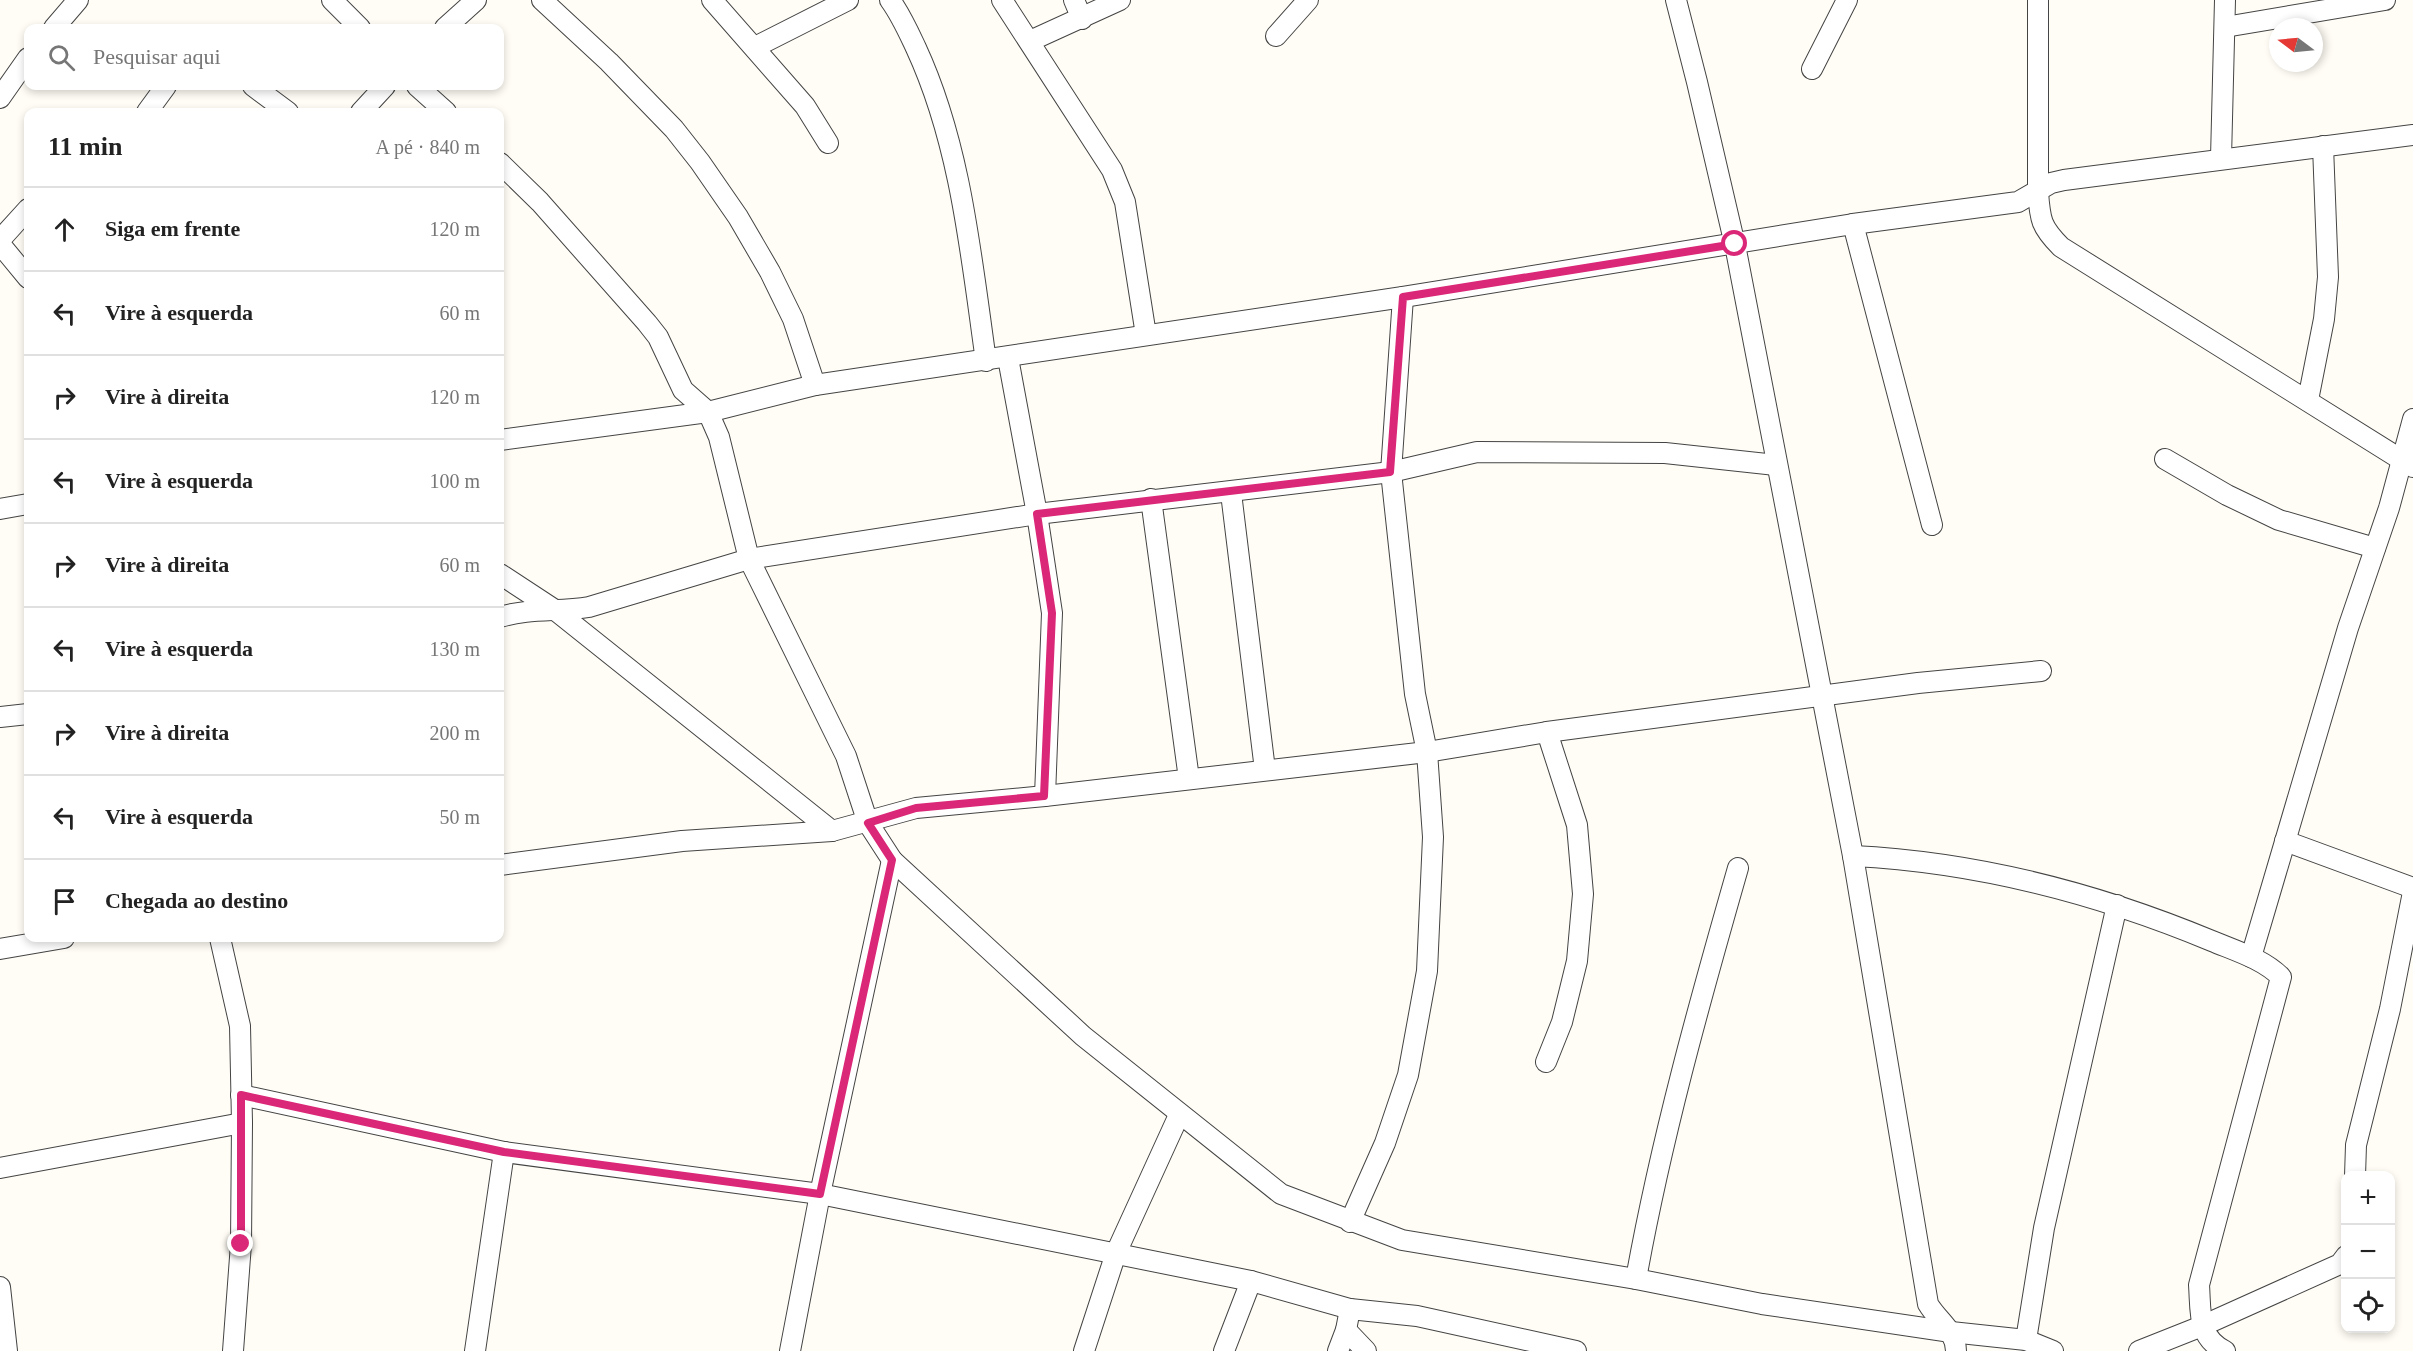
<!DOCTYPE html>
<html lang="pt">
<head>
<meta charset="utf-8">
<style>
  :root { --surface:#fff; --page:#f6f6f6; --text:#222; --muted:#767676; --line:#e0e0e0 }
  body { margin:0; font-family:"Times New Roman",serif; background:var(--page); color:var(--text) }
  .controls { position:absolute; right:18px; bottom:18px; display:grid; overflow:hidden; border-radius:12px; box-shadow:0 3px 9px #0003 }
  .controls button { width:54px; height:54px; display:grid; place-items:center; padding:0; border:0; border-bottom:2px solid var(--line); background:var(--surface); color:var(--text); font:30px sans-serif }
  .compass { position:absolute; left:2269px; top:18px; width:54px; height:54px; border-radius:50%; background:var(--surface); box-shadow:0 3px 9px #0003; rotate:286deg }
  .stop { position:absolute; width:18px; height:18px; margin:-14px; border:4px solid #db2777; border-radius:50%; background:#fff }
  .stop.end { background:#db2777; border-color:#fff; box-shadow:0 2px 6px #0008 }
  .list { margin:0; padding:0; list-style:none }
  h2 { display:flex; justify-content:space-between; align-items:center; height:78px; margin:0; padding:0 24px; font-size:26px }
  h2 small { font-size:20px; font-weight:400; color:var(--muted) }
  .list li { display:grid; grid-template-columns:39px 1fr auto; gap:18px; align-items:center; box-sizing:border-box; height:84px; padding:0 24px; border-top:2px solid var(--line) }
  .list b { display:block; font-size:22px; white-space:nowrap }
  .list em { font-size:20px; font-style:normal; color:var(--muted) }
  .icon { flex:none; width:33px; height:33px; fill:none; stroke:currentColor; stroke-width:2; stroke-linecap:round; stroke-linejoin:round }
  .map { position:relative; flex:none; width:2413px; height:1351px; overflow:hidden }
  .search { position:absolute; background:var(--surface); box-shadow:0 3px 9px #0003; left:24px; top:24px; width:480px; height:66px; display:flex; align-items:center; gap:15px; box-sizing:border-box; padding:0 21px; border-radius:12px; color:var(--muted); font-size:22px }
  .panel { position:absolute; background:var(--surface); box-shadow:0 3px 9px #0003; left:24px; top:108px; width:480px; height:834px; border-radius:12px }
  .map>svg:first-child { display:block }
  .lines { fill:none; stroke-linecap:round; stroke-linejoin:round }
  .minor-casing { stroke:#444; stroke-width:22 }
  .minor { stroke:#fff; stroke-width:20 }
  .route { stroke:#db2777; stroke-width:8 }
</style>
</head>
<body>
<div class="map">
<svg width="2413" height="1351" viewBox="0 0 2413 1351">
  <rect width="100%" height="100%" fill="#fffdf5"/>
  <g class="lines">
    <defs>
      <g id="minor">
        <polyline points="332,0 360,28"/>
        <polyline points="542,0 609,62 674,129 700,162 738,217 770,272 793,319 815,385"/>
        <polyline points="712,0 805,106 828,143"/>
        <path d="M890 0C901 15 908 31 916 48 961 145 971 256 986 361"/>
        <polyline points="1002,0 1112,170 1125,202 1146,335"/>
        <polyline points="1074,0 1082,19"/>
        <path d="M1676 0 1697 82 1735 245 1853 856 1928 1304C1938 1321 1956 1331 1956 1351"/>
        <path d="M2038 0V192C2040 220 2041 227 2061 247L2413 467"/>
        <polyline points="2225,27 2385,0"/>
        <polyline points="54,28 78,0"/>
        <polyline points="445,28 476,0"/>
        <polyline points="1276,36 1308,0"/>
        <polyline points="1030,41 1120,0"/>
        <polyline points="755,47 848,0"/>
        <polyline points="1812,69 1847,0"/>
        <polyline points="253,86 288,112"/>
        <polyline points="417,86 446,112"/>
        <polyline points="0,98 28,58"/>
        <polyline points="147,112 166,86"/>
        <polyline points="361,112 385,86"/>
        <polyline points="2221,158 2225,0"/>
        <polyline points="500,163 540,202 647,323 658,337 683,390 708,412 719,437 749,559 846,756 868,823 892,860 1083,1036 1281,1194 1402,1240 1636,1279 1762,1304 1951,1332 2026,1340 2053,1351"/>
        <polyline points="1853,224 1932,525"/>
        <polyline points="0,240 28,209"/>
        <polyline points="0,244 28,278"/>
        <polyline points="1008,358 1037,514 1052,613 1045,796"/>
        <polyline points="2308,400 2324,319 2328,277 2323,146"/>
        <polyline points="500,440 708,412 815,385 1403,297 1853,224 2018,202 2051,183 2064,180 2413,135"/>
        <polyline points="2165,459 2227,495 2279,520 2375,548"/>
        <polyline points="1231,493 1265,770"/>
        <polyline points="1151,499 1189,779"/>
        <polyline points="0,509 28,504"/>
        <polyline points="500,574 555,610 832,831"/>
        <path d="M500 617C529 608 559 612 589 607L749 559 1037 514 1391 472 1477 452 1665 453 1776 465"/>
        <polyline points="0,717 28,714"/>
        <polyline points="2285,841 2413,888"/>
        <path d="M1853 856C1976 862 2099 894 2212 941 2236 951 2263 959 2281 977L2199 1285C2201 1312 2197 1337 2225 1351"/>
        <polyline points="500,865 682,841 832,831 916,808 1045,796 1427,752 1547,732 1918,683 2041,671"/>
        <polyline points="220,938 240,1026 242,1123 241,1244 233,1351"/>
        <polyline points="0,949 64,938"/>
        <polyline points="2251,957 2348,628 2389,508 2413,419"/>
        <polyline points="1546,1062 1562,1022 1577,961 1583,894 1577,825 1547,732"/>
        <polyline points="241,1095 504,1152 820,1194 1251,1281 1350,1309 1417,1316 1576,1351"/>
        <polyline points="0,1168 242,1123"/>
        <polyline points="2355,1176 2356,1145 2390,1009 2413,892"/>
        <polyline points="1350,1222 1385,1143 1408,1075 1427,971 1433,837 1427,752 1415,694 1391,472 1403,297"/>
        <path d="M1636 1279C1661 1140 1699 1004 1738 868"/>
        <polyline points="0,1287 7,1351"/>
        <polyline points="1346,1330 1366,1351"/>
        <polyline points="2026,1340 2044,1228 2117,905"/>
        <polyline points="475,1351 504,1152"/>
        <polyline points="790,1351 820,1194 892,860"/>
        <polyline points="1084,1351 1116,1253 1179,1115"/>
        <polyline points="1224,1351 1251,1281"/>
        <polyline points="1338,1351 1346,1330 1350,1309"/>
        <polyline points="2139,1351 2202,1326 2340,1264 2346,1256"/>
      </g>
    </defs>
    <use href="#minor" class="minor-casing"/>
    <use href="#minor" class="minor"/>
  </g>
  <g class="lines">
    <polyline class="route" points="241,1244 241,1095 504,1152 820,1194 892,860 868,823 916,808 1044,796 1052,613 1037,514 1390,472 1403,297 1735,244"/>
  </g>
</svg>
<div class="controls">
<button>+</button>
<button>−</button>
<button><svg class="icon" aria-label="locate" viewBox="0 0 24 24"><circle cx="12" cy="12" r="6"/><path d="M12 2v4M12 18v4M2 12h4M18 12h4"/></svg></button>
</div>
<svg class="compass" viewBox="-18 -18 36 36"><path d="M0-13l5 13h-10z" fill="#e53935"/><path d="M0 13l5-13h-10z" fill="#767676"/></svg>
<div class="stop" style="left:1735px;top:244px"></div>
<div class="stop end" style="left:241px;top:1244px"></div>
<div class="search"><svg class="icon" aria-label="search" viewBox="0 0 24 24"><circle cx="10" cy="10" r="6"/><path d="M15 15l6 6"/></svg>Pesquisar aqui</div>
<section class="panel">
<h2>11 min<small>A pé · 840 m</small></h2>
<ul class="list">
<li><svg class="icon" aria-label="ahead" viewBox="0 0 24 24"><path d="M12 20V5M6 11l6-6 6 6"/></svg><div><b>Siga em frente</b></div><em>120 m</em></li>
<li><svg class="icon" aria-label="left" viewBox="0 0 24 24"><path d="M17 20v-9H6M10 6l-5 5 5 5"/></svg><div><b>Vire à esquerda</b></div><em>60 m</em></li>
<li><svg class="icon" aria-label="right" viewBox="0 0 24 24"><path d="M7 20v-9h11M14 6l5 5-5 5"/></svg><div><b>Vire à direita</b></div><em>120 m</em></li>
<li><svg class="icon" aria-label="left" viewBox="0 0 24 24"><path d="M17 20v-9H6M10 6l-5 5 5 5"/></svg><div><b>Vire à esquerda</b></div><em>100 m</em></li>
<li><svg class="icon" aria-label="right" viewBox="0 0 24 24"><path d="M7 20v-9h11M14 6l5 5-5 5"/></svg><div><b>Vire à direita</b></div><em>60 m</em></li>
<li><svg class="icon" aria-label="left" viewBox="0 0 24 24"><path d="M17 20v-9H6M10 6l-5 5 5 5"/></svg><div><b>Vire à esquerda</b></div><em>130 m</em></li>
<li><svg class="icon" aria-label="right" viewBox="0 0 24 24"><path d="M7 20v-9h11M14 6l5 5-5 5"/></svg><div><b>Vire à direita</b></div><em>200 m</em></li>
<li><svg class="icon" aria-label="left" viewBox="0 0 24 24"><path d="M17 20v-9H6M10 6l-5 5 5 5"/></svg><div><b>Vire à esquerda</b></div><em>50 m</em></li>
<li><svg class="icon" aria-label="arrive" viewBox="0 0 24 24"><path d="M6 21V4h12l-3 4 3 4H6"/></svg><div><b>Chegada ao destino</b></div></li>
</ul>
</section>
</div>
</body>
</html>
